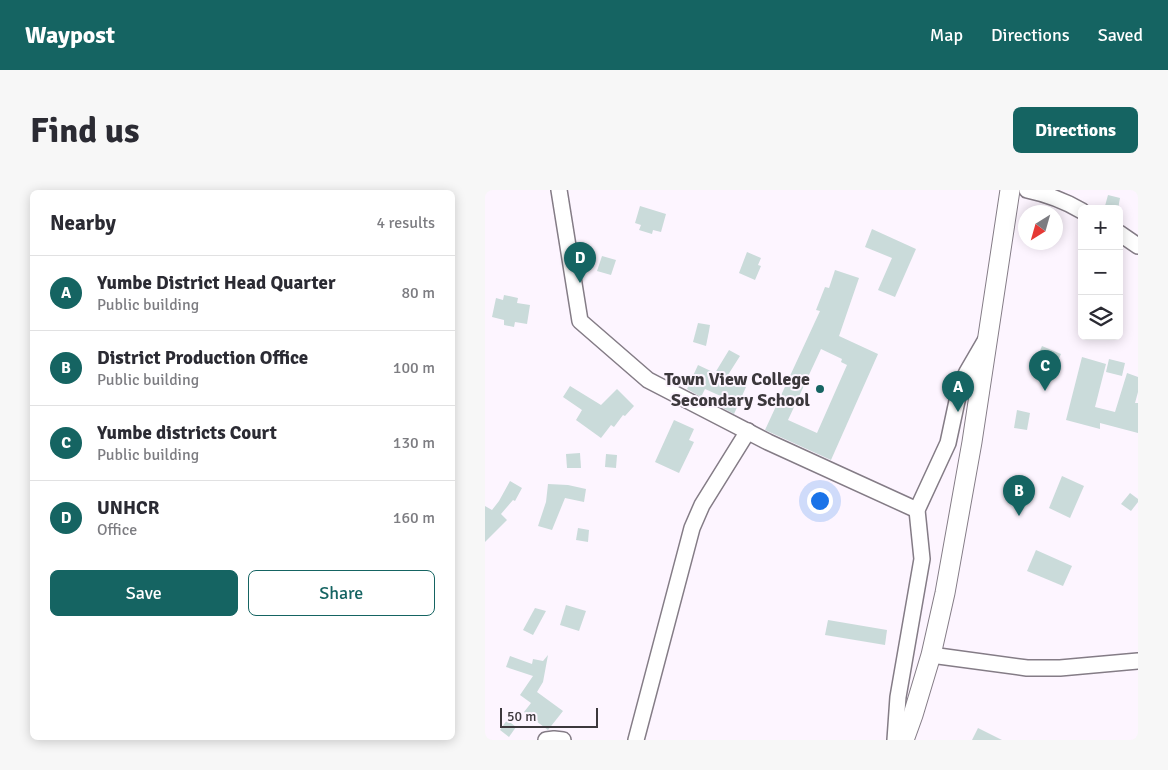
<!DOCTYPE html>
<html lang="en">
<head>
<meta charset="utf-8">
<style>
  :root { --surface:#fff; --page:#f7f7f7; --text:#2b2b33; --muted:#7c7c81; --line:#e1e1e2; --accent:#156462 }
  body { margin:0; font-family:Signika,sans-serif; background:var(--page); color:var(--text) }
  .controls { position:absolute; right:15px; top:15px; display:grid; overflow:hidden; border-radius:8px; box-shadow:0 2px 12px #0003 }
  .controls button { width:45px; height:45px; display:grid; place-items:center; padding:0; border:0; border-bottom:1px solid var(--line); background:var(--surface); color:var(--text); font:25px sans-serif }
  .compass { position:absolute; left:533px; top:15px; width:45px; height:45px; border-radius:50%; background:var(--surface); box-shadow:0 2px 12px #0003; rotate:217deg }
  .scale { position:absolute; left:15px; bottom:12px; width:98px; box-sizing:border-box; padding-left:5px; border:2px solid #3c383c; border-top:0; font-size:14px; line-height:18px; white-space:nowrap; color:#3c383c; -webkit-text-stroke:4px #fdf5ff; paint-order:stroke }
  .you { position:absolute; left:334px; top:310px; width:18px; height:18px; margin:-12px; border:4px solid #fff; border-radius:50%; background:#1a73e8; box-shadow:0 0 0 8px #1a73e833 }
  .badge { display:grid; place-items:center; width:32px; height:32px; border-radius:50%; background:var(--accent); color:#fff; font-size:16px; font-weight:700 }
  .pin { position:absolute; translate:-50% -41px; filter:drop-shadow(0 1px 2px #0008) }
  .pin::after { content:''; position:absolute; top:26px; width:18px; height:15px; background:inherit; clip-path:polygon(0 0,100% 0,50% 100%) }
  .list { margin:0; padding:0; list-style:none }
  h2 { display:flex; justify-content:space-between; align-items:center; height:65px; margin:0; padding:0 20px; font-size:21px }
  h2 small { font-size:16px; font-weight:400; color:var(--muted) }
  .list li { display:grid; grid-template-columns:32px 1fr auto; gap:15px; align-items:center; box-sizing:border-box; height:75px; padding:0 20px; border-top:1px solid var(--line) }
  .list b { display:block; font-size:19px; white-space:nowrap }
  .list p { margin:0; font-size:16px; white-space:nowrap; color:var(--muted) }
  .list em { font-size:16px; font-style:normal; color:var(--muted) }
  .actions { display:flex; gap:10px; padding:15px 20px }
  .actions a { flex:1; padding:11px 0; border:1px solid var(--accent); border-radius:8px; text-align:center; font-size:18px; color:var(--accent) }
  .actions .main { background:var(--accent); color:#fff }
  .icon { flex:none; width:28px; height:28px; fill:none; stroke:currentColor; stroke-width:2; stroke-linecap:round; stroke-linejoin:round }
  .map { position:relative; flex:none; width:653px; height:550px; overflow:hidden; border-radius:8px }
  header { display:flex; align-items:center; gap:30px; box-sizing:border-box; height:70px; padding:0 25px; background:var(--accent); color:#fff }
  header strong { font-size:24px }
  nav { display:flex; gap:28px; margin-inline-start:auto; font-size:18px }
  .intro { display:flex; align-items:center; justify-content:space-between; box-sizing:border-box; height:120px; padding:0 30px }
  h1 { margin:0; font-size:35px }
  .button { padding:12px 22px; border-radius:8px; background:var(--accent); color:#fff; font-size:18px; font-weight:700 }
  main { display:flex; gap:30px; padding:0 30px }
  aside { flex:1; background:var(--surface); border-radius:8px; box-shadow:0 2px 12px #0003 }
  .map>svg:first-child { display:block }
  .building { fill:#cadbda; fill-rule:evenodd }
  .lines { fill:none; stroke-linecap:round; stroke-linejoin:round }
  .minor-casing { stroke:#847c86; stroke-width:18 }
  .major-casing { stroke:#847c86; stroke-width:21 }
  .minor { stroke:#fff; stroke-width:15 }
  .major { stroke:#fff; stroke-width:19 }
  .poi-dot { fill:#156462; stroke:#fdf5ff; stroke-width:2 }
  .labels { text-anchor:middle; stroke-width:4; stroke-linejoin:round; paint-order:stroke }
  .poi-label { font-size:18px; font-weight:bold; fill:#3c383c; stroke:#fdf5ff; text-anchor:end }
</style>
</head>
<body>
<header>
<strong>Waypost</strong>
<nav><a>Map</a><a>Directions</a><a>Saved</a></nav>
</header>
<div class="intro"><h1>Find us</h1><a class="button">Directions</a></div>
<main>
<aside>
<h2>Nearby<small>4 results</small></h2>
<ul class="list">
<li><span class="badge">A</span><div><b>Yumbe District Head Quarter</b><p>Public building</p></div><em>80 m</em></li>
<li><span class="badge">B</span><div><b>District Production Office</b><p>Public building</p></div><em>100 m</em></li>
<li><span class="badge">C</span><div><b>Yumbe districts Court</b><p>Public building</p></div><em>130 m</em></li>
<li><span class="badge">D</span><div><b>UNHCR</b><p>Office</p></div><em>160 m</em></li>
</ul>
<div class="actions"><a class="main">Save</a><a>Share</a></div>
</aside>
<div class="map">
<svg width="653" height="550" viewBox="0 0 653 550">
  <rect width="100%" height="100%" fill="#fdf5ff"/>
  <g class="building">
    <polygon points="623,5 635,8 633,19 620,16"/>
    <polygon points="155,16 181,24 176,42 168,40 167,44 154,40 156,35 150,33"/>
    <polygon points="387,39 431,59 410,107 393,100 407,68 380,57"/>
    <polygon points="262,62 276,68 273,75 276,76 270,90 254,83"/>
    <polygon points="117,66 131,70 126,85 112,81"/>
    <path d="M350 80 374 88 354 146 393 164 346 270 280 240 335 121 331 120 340 97 344 98ZM336 159 357 169 356 172 362 175 332 243 303 230Z"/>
    <polygon points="19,105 33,108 32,113 45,115 42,134 30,132 29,137 19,135 19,130 7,127 11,108 18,110"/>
    <polygon points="213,133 225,135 224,141 221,156 208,152"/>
    <polygon points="557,156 576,164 564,191 546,183"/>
    <polygon points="244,160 255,166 241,188 261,197 249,224 236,217 240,208 220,199 216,207 202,199 213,175 230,183"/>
    <polygon points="597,167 621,174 610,217 630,222 642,183 653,187 653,202 650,213 653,213 653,243 615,233 615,239 581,230"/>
    <polygon points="624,169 640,173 637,186 621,182"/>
    <polygon points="85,196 116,215 132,199 149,216 140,226 138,225 129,237 126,235 116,248 91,230 97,220 78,207"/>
    <polygon points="532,220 545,223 542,240 529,238"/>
    <polygon points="189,230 209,239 204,250 209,252 194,283 170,272"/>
    <polygon points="95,263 96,278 82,278 81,264"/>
    <polygon points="121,264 132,265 131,278 120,277"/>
    <polygon points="577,286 599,296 585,328 564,318"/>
    <polygon points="25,291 37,298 30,311 28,310 16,324 22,330 0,352 0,316 7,320 14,311"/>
    <polygon points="63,294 83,295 101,299 99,312 80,308 67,340 53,336 61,312"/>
    <polygon points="645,303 653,309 653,312 646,321 636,314"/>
    <polygon points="93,338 104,340 103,352 91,350"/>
    <polygon points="551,360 587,376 578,396 542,381"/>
    <polygon points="81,415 101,421 94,441 75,435"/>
    <polygon points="50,418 61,421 48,445 38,440"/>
    <polygon points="343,430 402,440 400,455 340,445"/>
    <polygon points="63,465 58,492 52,502 78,521 63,540 39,522 46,513 35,505 48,486 21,477 25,466 47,474 48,469 58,471"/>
    <polygon points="22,530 31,537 24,547 15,540"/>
    <polygon points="493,538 517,550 487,550"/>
  </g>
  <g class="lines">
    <defs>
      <g id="minor">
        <polyline points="74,0 95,131 163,190 283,252 432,320"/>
        <path d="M542 0C561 4 580 11 597 21"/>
        <polyline points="634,43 653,56"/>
        <polyline points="446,465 542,478 575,478 653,471"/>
        <polyline points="61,550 69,549 78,550"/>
        <polyline points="151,550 207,338 217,315 263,241"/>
        <polyline points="410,550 413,507 437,369 432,320 463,253 475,197 482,182 500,151"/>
      </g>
      <polyline id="major" points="419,550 428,525 446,465 460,403 487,252 525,0"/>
    </defs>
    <use href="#minor" class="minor-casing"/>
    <use href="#major" class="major-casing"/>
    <use href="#minor" class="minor"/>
    <use href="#major" class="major"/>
  </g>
  <circle class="poi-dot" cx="335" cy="199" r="5"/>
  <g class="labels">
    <g class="poi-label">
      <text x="325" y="195">Town View College<tspan x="325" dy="21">Secondary School</tspan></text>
    </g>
  </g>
</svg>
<div class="controls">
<button>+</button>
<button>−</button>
<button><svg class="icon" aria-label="layers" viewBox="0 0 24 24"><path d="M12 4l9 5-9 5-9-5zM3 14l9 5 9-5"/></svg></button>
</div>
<svg class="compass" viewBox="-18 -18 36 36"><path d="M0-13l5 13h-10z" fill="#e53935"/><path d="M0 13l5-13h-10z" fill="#7c7c81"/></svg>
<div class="scale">50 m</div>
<div class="you"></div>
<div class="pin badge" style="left:473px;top:222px">A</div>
<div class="pin badge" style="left:534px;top:326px">B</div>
<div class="pin badge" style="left:560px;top:201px">C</div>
<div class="pin badge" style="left:95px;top:93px">D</div>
</div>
</main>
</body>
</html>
